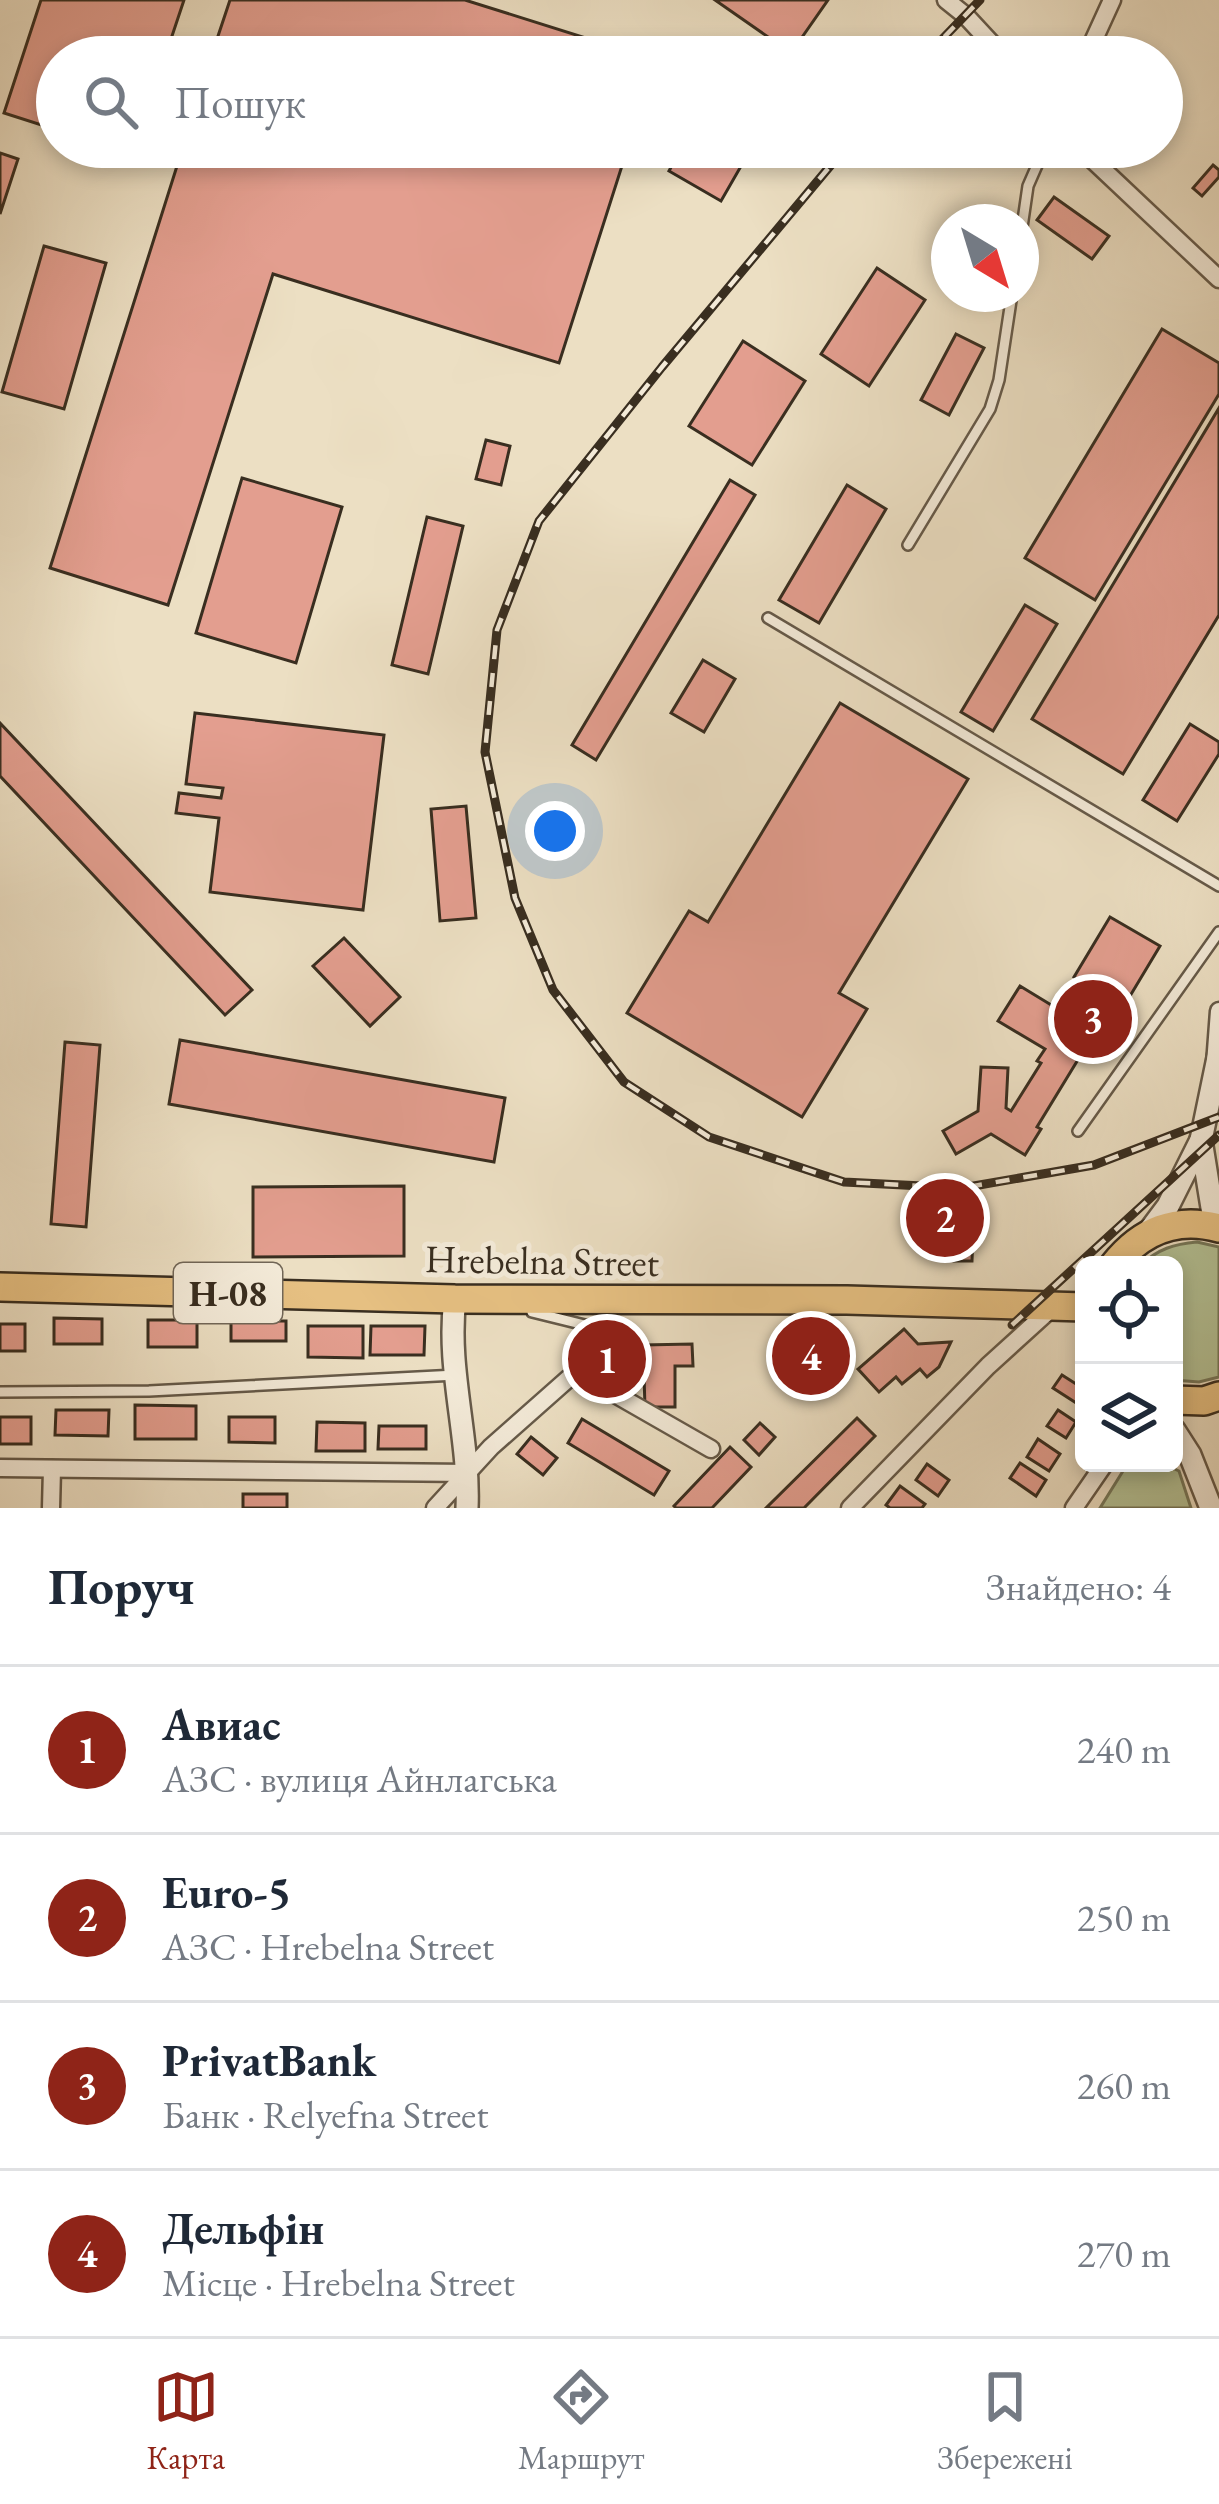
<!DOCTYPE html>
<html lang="uk">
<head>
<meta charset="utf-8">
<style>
  :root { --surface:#fff; --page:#f2f2f3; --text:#1f2937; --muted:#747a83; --line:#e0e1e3; --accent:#8f2418 }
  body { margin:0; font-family:"EB Garamond",serif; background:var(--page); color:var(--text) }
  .controls { position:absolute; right:36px; bottom:36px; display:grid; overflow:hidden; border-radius:18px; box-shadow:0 6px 18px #0003 }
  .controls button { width:108px; height:108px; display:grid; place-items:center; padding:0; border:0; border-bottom:3px solid var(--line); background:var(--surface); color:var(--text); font:60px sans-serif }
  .compass { position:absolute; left:931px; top:204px; width:108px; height:108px; border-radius:50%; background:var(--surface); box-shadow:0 6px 18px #0003; rotate:142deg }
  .you { position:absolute; left:555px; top:831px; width:42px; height:42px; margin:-30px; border:9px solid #fff; border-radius:50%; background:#1a73e8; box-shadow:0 0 0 18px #1a73e833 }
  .badge { display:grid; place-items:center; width:78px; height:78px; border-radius:50%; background:var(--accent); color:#fff; font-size:39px; font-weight:700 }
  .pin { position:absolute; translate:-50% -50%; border:6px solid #fff; box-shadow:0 3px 12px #0006 }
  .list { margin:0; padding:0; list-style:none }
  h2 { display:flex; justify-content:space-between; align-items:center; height:156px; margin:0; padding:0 48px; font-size:51px }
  h2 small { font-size:39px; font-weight:400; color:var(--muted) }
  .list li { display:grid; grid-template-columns:78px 1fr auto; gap:36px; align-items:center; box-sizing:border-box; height:168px; padding:0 48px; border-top:3px solid var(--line) }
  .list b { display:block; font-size:45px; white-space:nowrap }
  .list p { margin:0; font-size:39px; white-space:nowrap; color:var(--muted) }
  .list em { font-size:39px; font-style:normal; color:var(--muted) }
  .icon { flex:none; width:66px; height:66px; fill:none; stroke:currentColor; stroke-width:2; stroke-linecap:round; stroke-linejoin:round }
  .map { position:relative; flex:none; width:1219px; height:1508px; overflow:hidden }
  .search { position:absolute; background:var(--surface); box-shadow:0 6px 18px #0003; left:36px; right:36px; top:36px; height:132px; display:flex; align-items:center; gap:30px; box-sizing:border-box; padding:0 42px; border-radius:66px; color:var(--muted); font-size:45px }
  .sheet { height:828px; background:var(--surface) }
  nav { display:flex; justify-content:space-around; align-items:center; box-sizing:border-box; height:168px; border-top:3px solid var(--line); background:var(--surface); font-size:33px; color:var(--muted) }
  nav a { display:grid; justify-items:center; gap:6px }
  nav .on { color:var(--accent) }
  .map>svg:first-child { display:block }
  .green { fill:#b4c296; stroke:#76785b; stroke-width:3 }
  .building { fill:#e39e8f; stroke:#392e20; stroke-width:3 }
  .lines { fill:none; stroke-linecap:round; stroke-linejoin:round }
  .service-casing { stroke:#665a49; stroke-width:14 }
  .minor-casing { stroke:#665a49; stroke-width:21 }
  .tertiary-casing { stroke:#665a49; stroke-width:26 }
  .primary-casing { stroke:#392e20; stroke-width:32 }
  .service { stroke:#f3ead8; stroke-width:9 }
  .minor { stroke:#f3ead8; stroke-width:16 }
  .tertiary { stroke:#f3ead8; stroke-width:21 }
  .primary { stroke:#e6c082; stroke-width:27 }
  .rail-casing { stroke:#392e20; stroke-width:9 }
  .rail { stroke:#f3ead8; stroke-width:4.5; stroke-dasharray:14; stroke-linecap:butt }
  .labels { text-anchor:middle; stroke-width:10; stroke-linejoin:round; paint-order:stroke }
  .shield { fill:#f3ead8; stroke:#716657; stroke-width:3 }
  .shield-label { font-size:36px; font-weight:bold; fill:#392e20 }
  .street-label { font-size:39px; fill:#392e20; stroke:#f3ead8 }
</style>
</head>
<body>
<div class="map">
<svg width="1219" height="1508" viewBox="0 0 1219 1508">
  <rect width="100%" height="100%" fill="#ecdfc3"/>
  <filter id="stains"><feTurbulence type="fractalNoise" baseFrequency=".00167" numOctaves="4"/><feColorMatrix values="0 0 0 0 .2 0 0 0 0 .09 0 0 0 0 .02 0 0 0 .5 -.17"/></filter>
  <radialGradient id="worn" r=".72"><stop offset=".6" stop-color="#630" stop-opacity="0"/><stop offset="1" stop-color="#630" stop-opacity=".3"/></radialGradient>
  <g class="green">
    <path d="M1197 1242 1219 1247V1377L1199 1382 1174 1380V1265H1141C1158 1249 1174 1244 1197 1242Z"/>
    <polygon points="1128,1463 1161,1463 1179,1471 1191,1508 1100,1508"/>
  </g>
  <g class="building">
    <polygon points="41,0 184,0 165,57 57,57 57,130 4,113"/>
    <polygon points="230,0 465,0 646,57 211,57"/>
    <polygon points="715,0 828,0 791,53"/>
    <polygon points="183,147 628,147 559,363 273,274 168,605 50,568"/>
    <polygon points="682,147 752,147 721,201 669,171"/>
    <polygon points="0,153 18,159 0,214"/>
    <polygon points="1213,165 1219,170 1219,177 1202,196 1193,188"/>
    <polygon points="1054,197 1109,236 1092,259 1037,220"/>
    <polygon points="44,246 106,263 64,409 2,392"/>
    <polygon points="877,268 925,300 869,386 821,354"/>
    <polygon points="1162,329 1219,363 1219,394 1095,600 1025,558"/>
    <polygon points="956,334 984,348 949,415 921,400"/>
    <polygon points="743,341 805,381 752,465 689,426"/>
    <polygon points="1219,408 1219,615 1123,774 1032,719"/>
    <polygon points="486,440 510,446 501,485 476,479"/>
    <polygon points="242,478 342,507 296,663 196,633"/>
    <polygon points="730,480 755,495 596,760 572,745"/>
    <polygon points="847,485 886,509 819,623 779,600"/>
    <polygon points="427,517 463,526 428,674 392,665"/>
    <polygon points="1025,605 1057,624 993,731 961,712"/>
    <polygon points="703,660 735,679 704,732 671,713"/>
    <polygon points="840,703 968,779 839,993 867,1009 802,1117 627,1013 689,911 708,922"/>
    <polygon points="195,713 384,735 363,910 210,892 219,818 176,813 179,793 221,798 223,788 186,784"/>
    <polygon points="0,723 252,990 225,1015 0,776"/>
    <polygon points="1190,724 1219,742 1219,754 1177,821 1143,800"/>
    <polygon points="466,806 476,918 440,921 431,809"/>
    <polygon points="1110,917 1160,946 1124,1006 1074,977"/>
    <polygon points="344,938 400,997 370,1026 313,966"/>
    <polygon points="1020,986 1066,1014 1075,999 1104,1017 1037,1127 1041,1129 1025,1155 991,1134 956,1154 943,1131 978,1111 981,1067 1008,1068 1006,1108 1011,1111 1041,1063 1037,1061 1045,1049 998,1021"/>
    <polygon points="180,1040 505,1098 494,1162 169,1104"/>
    <polygon points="65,1042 100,1045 86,1227 51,1224"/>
    <polygon points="404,1186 404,1256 253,1257 253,1187"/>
    <polygon points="932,1208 974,1210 972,1261 954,1261 955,1223 932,1222"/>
    <polygon points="54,1318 102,1319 102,1344 54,1344"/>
    <rect x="148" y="1320" width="49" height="27"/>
    <rect x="231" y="1321" width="55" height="20"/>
    <rect x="0" y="1324" width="25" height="27"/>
    <polygon points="797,1325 843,1364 824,1386 778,1347"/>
    <polygon points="308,1326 363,1326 363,1358 308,1357"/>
    <polygon points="371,1326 425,1326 424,1355 370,1355"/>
    <polygon points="904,1329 918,1344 951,1342 939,1367 927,1377 920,1369 902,1384 896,1377 879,1392 858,1369"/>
    <polygon points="692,1344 693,1366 675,1366 675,1407 645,1407 643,1345"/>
    <polygon points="1062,1375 1084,1389 1084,1408 1053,1388"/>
    <polygon points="135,1405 196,1406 196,1439 135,1439"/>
    <polygon points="56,1410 109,1410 108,1436 55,1435"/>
    <polygon points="1058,1410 1076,1422 1066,1438 1047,1426"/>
    <rect x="0" y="1417" width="31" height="27"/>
    <polygon points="229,1417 275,1417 275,1443 229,1442"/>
    <polygon points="857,1418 875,1436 804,1508 766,1508"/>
    <polygon points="582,1419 669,1471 654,1495 568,1443"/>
    <polygon points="317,1422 365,1423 365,1451 316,1451"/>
    <polygon points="760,1423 775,1437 759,1455 744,1440"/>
    <polygon points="379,1426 426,1426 426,1449 378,1449"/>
    <polygon points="531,1437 557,1458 543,1475 517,1454"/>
    <polygon points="1038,1439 1060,1454 1049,1471 1027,1457"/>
    <polygon points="730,1447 751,1467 712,1508 676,1508 674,1506"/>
    <polygon points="1020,1463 1046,1480 1036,1496 1010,1478"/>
    <polygon points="927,1464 949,1480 938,1496 916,1480"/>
    <polygon points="900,1486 925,1504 922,1508 890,1508 886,1505"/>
    <rect x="243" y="1494" width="44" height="14"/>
  </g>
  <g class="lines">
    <defs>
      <g id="service">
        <polyline points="1021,234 1028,186 1045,147"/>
        <polyline points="908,545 990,409 999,380 1012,294"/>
        <polyline points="768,618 1219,886"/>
        <polyline points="1078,1131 1219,932"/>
        <polyline points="532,1305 532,1312 601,1329 604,1333 601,1386"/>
        <polyline points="0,1392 149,1391 456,1375"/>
      </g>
      <g id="minor">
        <polyline points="946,0 966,16 1004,57"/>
        <polyline points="1086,57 1112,0"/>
        <polyline points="1079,147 1219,279"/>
        <polyline points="1215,1064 1219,1011"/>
        <polyline points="0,1468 469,1473"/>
        <polyline points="51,1508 52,1469"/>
        <polyline points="435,1508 491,1447 569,1378 583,1378 601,1386 711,1449"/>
        <polyline points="850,1508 988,1366 1054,1306"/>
        <polyline points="1074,1508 1105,1463"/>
      </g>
      <g id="tertiary">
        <polyline points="1215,1226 1201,1140 1219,1053"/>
        <polyline points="1147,1234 1168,1206 1201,1140"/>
        <path d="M455 1299C446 1368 470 1438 467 1508"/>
        <polyline points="1174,1430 1190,1455 1211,1508"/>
      </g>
      <g id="primary">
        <path d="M1114 1265C1141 1231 1176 1216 1219 1228"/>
        <polyline points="0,1287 455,1299 847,1300 1084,1307"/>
        <polyline points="1174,1400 1204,1401 1219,1396"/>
      </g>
    </defs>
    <use href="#service" class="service-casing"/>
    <use href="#minor" class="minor-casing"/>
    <use href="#tertiary" class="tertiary-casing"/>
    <use href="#primary" class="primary-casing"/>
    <use href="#service" class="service"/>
    <use href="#minor" class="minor"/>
    <use href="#tertiary" class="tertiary"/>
    <use href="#primary" class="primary"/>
    <defs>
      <g id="rail">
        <polyline points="925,57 980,0"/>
        <polyline points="846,147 662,367 539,521 497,630 485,752 515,898 553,990 624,1082 709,1137 844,1182 962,1188 1094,1165 1219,1117"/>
        <polyline points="1012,1325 1219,1135"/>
      </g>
    </defs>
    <use href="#rail" class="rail-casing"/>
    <use href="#rail" class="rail"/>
  </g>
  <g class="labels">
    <rect class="shield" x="174" y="1263" width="108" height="60" rx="9"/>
    <g class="shield-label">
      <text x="228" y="1306">Н-08</text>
    </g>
    <g class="street-label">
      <text transform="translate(542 1260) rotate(1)" y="14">Hrebelna Street</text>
    </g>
  </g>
  <rect width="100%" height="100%" filter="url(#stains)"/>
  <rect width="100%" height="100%" fill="url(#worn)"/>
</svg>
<div class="controls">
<button><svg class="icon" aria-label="locate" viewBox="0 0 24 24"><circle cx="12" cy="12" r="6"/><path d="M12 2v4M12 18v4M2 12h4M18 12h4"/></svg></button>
<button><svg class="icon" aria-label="layers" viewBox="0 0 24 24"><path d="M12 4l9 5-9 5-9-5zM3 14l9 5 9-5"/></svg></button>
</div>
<svg class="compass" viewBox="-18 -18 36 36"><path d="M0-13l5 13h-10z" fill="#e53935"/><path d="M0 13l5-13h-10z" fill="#747a83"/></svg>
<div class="you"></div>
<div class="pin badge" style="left:607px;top:1359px">1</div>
<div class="pin badge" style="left:945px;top:1218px">2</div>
<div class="pin badge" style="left:1093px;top:1019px">3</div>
<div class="pin badge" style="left:811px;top:1356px">4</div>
<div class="search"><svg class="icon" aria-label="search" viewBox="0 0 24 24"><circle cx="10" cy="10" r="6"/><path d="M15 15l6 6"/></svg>Пошук</div>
</div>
<section class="sheet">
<h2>Поруч<small>Знайдено: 4</small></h2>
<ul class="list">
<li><span class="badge">1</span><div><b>Авиас</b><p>АЗС · вулиця Айнлагська</p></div><em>240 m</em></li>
<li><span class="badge">2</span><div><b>Euro-5</b><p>АЗС · Hrebelna Street</p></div><em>250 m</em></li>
<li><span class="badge">3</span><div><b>PrivatBank</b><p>Банк · Relyefna Street</p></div><em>260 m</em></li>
<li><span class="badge">4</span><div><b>Дельфін</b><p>Місце · Hrebelna Street</p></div><em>270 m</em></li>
</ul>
</section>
<nav>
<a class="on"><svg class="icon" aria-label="map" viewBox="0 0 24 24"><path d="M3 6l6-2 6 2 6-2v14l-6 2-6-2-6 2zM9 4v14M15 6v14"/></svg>Карта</a>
<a><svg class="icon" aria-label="directions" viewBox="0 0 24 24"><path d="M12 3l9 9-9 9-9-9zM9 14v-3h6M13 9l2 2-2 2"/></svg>Маршрут</a>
<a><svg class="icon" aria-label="saved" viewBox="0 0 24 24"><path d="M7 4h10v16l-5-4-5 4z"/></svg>Збережені</a>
</nav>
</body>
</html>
